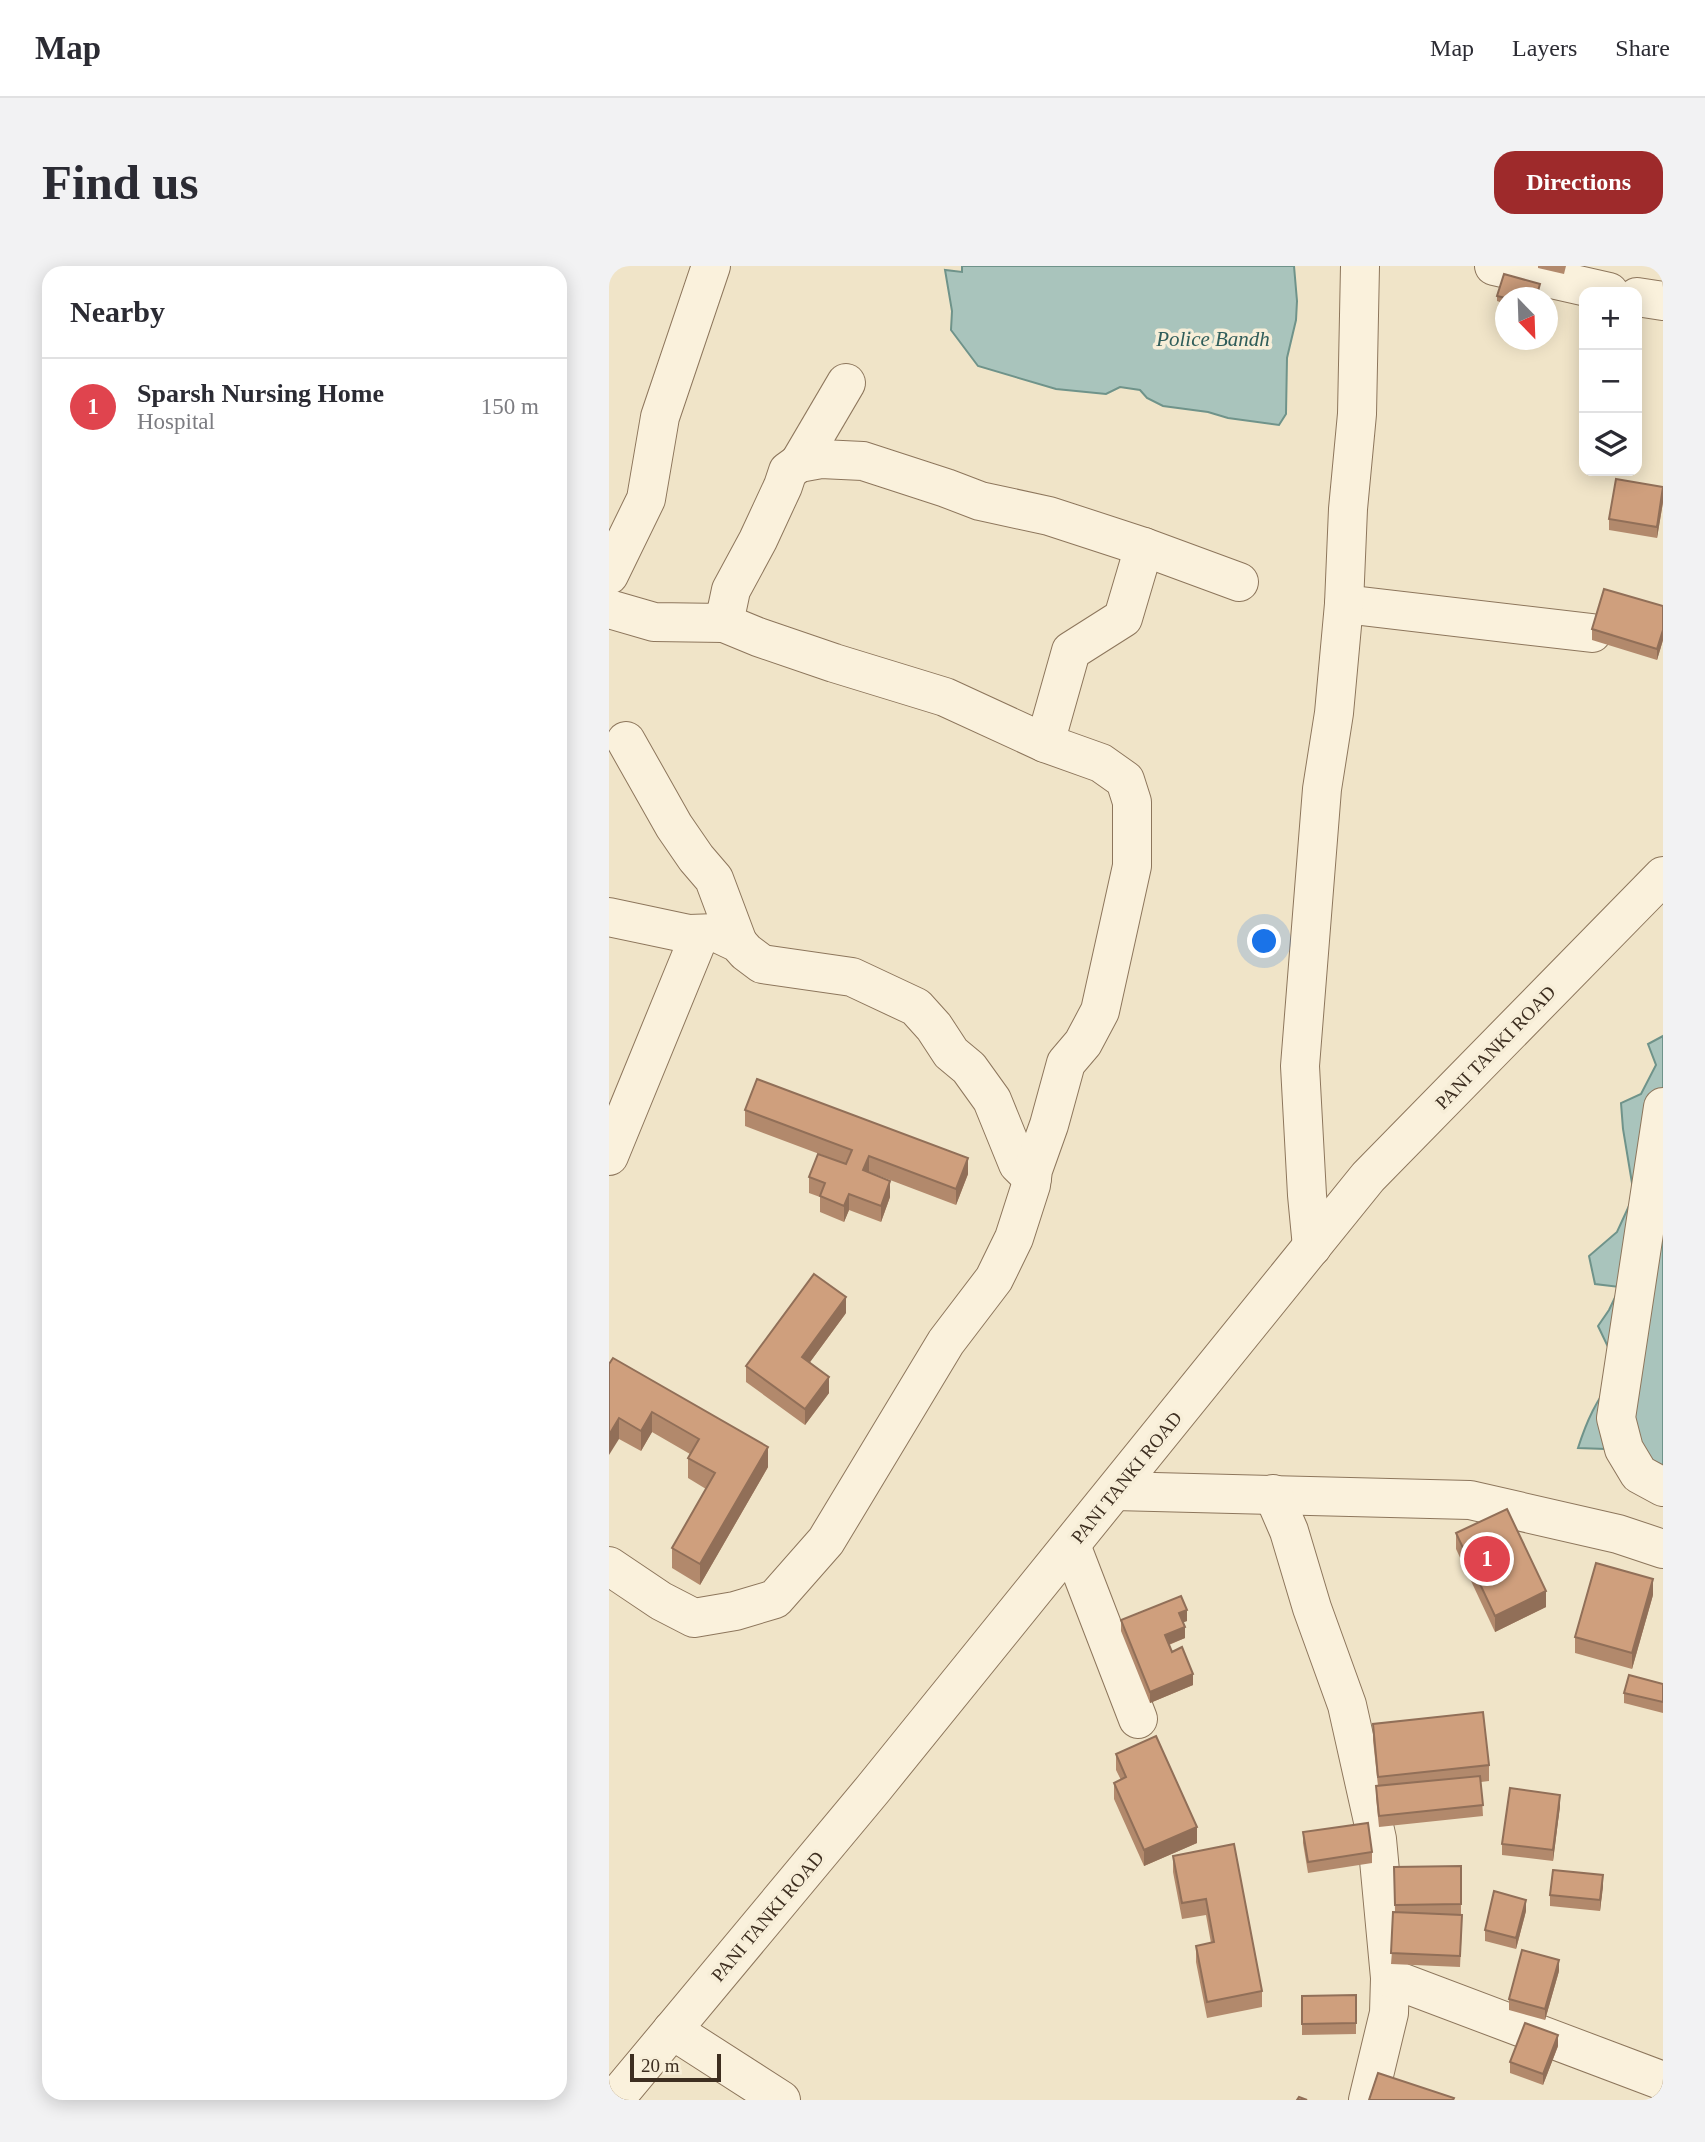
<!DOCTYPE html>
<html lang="en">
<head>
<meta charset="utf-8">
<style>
  :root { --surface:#fff; --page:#f2f2f3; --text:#2b2b33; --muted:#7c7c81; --line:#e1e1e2; --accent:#9e2a2b }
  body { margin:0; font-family:Georgia,serif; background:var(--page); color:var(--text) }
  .controls { position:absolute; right:21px; top:21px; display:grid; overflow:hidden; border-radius:14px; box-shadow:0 4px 18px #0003 }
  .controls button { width:63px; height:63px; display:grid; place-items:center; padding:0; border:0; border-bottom:2px solid var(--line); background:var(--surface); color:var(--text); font:35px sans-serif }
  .compass { position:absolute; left:886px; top:21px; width:63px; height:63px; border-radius:50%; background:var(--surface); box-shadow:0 4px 18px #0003; rotate:157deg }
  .scale { position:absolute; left:21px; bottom:18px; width:91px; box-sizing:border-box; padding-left:7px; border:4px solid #3d2e20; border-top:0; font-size:19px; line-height:24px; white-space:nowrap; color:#3d2e20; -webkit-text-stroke:5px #f7eed8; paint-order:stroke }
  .you { position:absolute; left:656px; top:676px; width:24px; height:24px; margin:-18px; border:5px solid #fff; border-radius:50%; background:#1a73e8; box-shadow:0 0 0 10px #1a73e833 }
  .badge { display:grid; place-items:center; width:46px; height:46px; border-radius:50%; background:var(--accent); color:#fff; font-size:23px; font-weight:700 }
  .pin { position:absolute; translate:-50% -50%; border:4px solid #fff; box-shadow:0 2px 7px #0006 }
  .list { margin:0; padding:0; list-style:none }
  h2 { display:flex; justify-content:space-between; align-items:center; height:91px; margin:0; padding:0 28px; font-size:30px }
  h2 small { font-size:23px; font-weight:400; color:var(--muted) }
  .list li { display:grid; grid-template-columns:46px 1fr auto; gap:21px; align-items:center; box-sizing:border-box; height:98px; padding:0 28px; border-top:2px solid var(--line) }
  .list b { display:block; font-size:26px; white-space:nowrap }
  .list p { margin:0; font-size:23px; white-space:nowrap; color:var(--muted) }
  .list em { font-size:23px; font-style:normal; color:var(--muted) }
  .icon { flex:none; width:38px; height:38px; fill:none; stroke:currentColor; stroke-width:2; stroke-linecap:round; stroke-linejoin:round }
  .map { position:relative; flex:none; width:1054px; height:1834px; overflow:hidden; border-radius:21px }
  header { display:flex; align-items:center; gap:42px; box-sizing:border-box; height:98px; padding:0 35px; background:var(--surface); border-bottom:2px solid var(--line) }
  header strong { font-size:33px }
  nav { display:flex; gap:38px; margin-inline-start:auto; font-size:24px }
  .intro { display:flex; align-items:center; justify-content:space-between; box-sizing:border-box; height:168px; padding:0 42px }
  h1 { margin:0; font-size:49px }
  .button { padding:18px 32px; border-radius:21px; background:var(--accent); color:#fff; font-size:24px; font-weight:700 }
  main { display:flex; gap:42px; padding:0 42px }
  aside { flex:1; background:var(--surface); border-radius:21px; box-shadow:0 4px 18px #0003 }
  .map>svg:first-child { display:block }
  .water { fill:#a9c4bc; stroke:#6f938a; stroke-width:2 }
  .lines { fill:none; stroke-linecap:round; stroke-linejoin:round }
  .minor-casing { stroke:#8d765c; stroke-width:40 }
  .minor { stroke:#faf1dc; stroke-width:38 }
  .wall { fill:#b2896c }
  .shaded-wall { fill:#916f58 }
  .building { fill:#cf9f7d; stroke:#916f58; stroke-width:2 }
  .labels { text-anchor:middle; stroke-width:7; stroke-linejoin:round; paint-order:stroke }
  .street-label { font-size:19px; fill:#3d2e20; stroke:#f7eed8 }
  .water-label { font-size:21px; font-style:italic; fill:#2f5d5a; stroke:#f7eed8 }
</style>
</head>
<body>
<header>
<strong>Map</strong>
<nav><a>Map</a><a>Layers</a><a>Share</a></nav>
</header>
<div class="intro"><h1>Find us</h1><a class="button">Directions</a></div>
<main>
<aside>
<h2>Nearby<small></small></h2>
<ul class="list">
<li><span class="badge" style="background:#e0444e">1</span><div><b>Sparsh Nursing Home</b><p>Hospital</p></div><em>150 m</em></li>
</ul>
</aside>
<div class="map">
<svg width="1054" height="1834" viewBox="0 0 1054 1834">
  <rect width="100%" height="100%" fill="#f0e4c8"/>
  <g class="water">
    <polygon points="353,0 685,0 688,35 687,54 678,92 677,148 670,159 619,152 599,146 554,140 538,132 531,124 511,121 497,128 447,123 369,100 342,64 343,45 336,4 353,6"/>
    <path d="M1054 770V1200L1025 1184 969 1182C978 1154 987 1135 1005 1111L1001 1085 989 1060 1000 1044 1011 1021 986 1018 980 990 1008 966 1025 929 1014 863 1012 837 1032 828 1047 799 1039 778Z"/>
  </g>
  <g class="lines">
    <defs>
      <g id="minor">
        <polyline points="885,0 1000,26"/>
        <polyline points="1028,31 1054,35"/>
        <polyline points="190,197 237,117"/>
        <polyline points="0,309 37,233 51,151 102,0"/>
        <polyline points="735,338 983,367"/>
        <polyline points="0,343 45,356 115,357 122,324 149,274 174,220 179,205 190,197 212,193 254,195 337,222 371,235 440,250 535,281 630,316"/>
        <polyline points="17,475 65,560 87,592 105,613 129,677"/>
        <polyline points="436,477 462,385 514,352 535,281"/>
        <polyline points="0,651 80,668 108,667 129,677 137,686 153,698 243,711 307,741 325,761 342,787 360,802 383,834 409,898 423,912"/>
        <polyline points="1054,841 1007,1152 1015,1183 1030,1208 1054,1221"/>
        <polyline points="0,890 91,668"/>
        <polyline points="703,981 698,929 691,800 713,523 725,447 735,338 739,243 748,148 751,0"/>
        <polyline points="506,1225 861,1234 1009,1268 1054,1283"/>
        <polyline points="664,1228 680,1265 703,1342 738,1439 768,1573 781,1712 780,1747 759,1834"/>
        <polyline points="462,1279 529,1453"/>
        <polyline points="0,1300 52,1335 85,1352 126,1345 166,1333 217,1275 337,1076 385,1013 405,972 422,919 424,904 440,859 457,797 474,777 491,745 523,600 523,536 516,514 492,497 436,477 336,431 225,397 149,371 115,357"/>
        <polyline points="781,1712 1054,1815"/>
        <polyline points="63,1764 172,1834"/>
        <polyline points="5,1834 264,1523 759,911 1054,610"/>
      </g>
    </defs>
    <use href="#minor" class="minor-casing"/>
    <use href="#minor" class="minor"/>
  </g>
  <g class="wall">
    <polygon points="929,0 957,0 955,8 929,2"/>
    <polygon points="931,24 897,32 897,38 888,35 888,30"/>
    <polygon points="1054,221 1054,236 1048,272 1000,264 1000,253"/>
    <polygon points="1054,340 1054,374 1048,394 983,374 983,363"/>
    <polygon points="136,844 359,908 347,939 260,906 281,931 272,956 240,944 235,956 211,946 211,931 200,927 200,911 237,898 136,860"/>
    <polygon points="237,1047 201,1096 220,1127 196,1159 137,1116 137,1100"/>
    <polygon points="0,1098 159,1201 91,1319 63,1302 63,1282 97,1223 79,1212 79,1192 81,1188 43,1166 32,1185 10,1173"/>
    <polygon points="847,1267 937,1341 886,1366 847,1283"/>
    <polygon points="1044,1329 1023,1403 966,1387 966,1371"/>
    <polygon points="512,1354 578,1355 574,1356 576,1372 560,1379 563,1386 584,1419 541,1437 512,1365"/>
    <polygon points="1054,1418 1054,1447 1015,1437 1015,1427"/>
    <polygon points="764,1458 880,1499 880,1515 872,1516 874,1550 770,1561 767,1531 767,1520 769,1520 764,1474"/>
    <polygon points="507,1488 588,1577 535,1600 505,1533 505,1517 512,1514 507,1504"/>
    <polygon points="951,1540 944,1595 893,1589 893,1578"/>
    <polygon points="694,1566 763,1586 763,1597 699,1607 694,1577"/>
    <polygon points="625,1578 653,1725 653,1741 598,1752 587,1696 587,1680 602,1677 597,1649 573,1653 564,1606 564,1590"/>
    <polygon points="852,1600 852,1649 844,1649 853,1660 851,1701 782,1698 786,1646 785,1601"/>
    <polygon points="994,1620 991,1645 941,1640 941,1629"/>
    <polygon points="917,1645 907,1683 876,1675 876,1664"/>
    <polygon points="950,1705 936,1754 900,1744 900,1733"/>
    <polygon points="747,1729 747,1768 693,1769 693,1730"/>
    <polygon points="949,1780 934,1819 901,1807 901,1796"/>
  </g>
  <g class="shaded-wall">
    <polygon points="1054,225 1054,236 1048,272 1048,261"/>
    <polygon points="1054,364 1054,374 1048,394 1048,383"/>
    <polygon points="260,890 260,906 254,904"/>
    <polygon points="359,892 359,908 347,939 347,923"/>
    <polygon points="281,915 281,931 272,956 272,940"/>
    <polygon points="240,928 240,944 235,956 235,940"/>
    <polygon points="237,1031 237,1047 193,1107 193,1091"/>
    <polygon points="220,1111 220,1127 196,1159 196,1143"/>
    <polygon points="43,1146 43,1166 32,1185 32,1165"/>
    <polygon points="10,1152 10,1173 0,1189 0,1169"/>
    <polygon points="159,1181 159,1201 91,1319 91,1298"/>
    <polygon points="1044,1313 1044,1329 1023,1403 1023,1387"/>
    <polygon points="937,1325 937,1341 886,1366 886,1350"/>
    <polygon points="578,1344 578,1355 570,1358 570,1347"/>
    <polygon points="576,1361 576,1372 556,1380 556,1369"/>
    <polygon points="584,1408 584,1419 541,1437 541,1426"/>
    <polygon points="951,1529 951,1540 944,1595 944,1584"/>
    <polygon points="588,1561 588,1577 535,1600 535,1584"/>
    <polygon points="994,1609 994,1620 991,1645 991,1634"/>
    <polygon points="917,1634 917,1645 907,1683 907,1672"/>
    <polygon points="950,1694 950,1705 936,1754 936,1743"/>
    <polygon points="949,1769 949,1780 934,1819 934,1808"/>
  </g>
  <g class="building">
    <polygon points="895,8 931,18 927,32 897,32 888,30"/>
    <polygon points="1007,213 1054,221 1048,261 1000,253"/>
    <polygon points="995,323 1054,340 1054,364 1048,383 983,363"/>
    <polygon points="148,813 359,892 347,923 260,890 254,904 281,915 272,940 240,928 235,940 211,930 216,917 200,911 209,888 237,898 243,884 136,844"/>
    <polygon points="205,1008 237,1031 193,1091 220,1111 196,1143 137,1100"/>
    <polygon points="4,1092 159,1181 91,1298 63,1282 106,1207 79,1192 90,1173 43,1146 32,1165 10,1152 0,1169 0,1098"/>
    <polygon points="898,1243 937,1325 886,1350 847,1267"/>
    <polygon points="987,1297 1044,1313 1023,1387 966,1371"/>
    <polygon points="572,1330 578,1344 570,1347 576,1361 556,1369 563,1386 573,1381 584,1408 541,1426 512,1354"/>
    <polygon points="1020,1409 1054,1418 1054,1436 1015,1427"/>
    <polygon points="874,1446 880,1499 769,1511 764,1458"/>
    <polygon points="547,1470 588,1561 535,1584 505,1517 517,1511 507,1488"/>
    <polygon points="871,1510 874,1539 770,1550 767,1520"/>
    <polygon points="901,1522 951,1529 944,1584 893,1578"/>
    <polygon points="759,1557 763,1586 699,1596 694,1566"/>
    <polygon points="625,1578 653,1725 598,1736 587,1680 605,1676 597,1633 573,1637 564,1590"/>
    <polygon points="852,1600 852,1638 786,1639 785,1601"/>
    <polygon points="944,1604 994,1609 991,1634 941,1629"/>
    <polygon points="885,1625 917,1634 907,1672 876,1664"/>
    <polygon points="784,1646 853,1649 851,1690 782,1687"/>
    <polygon points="913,1684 950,1694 936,1743 900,1733"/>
    <polygon points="747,1729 747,1757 693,1758 693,1730"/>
    <polygon points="916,1757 949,1769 934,1808 901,1796"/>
    <polygon points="769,1807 845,1832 844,1834 760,1834"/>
    <polygon points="690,1831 698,1834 688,1834"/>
  </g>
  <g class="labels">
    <g class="street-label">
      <text transform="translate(886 781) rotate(-46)" y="7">PANI TANKI ROAD</text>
      <text transform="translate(517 1211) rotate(-51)" y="7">PANI TANKI ROAD</text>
      <text transform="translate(158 1650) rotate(-50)" y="7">PANI TANKI ROAD</text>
    </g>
    <g class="water-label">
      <text x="604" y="80">Police Bandh</text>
    </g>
  </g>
</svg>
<div class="controls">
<button>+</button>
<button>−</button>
<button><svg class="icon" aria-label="layers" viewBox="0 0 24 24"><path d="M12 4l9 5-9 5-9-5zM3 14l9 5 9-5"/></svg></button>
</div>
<svg class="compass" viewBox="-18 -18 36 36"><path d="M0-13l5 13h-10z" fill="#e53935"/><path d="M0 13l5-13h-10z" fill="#7c7c81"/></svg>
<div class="scale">20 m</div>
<div class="you"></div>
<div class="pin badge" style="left:878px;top:1293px;background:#e0444e">1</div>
</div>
</main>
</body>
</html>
